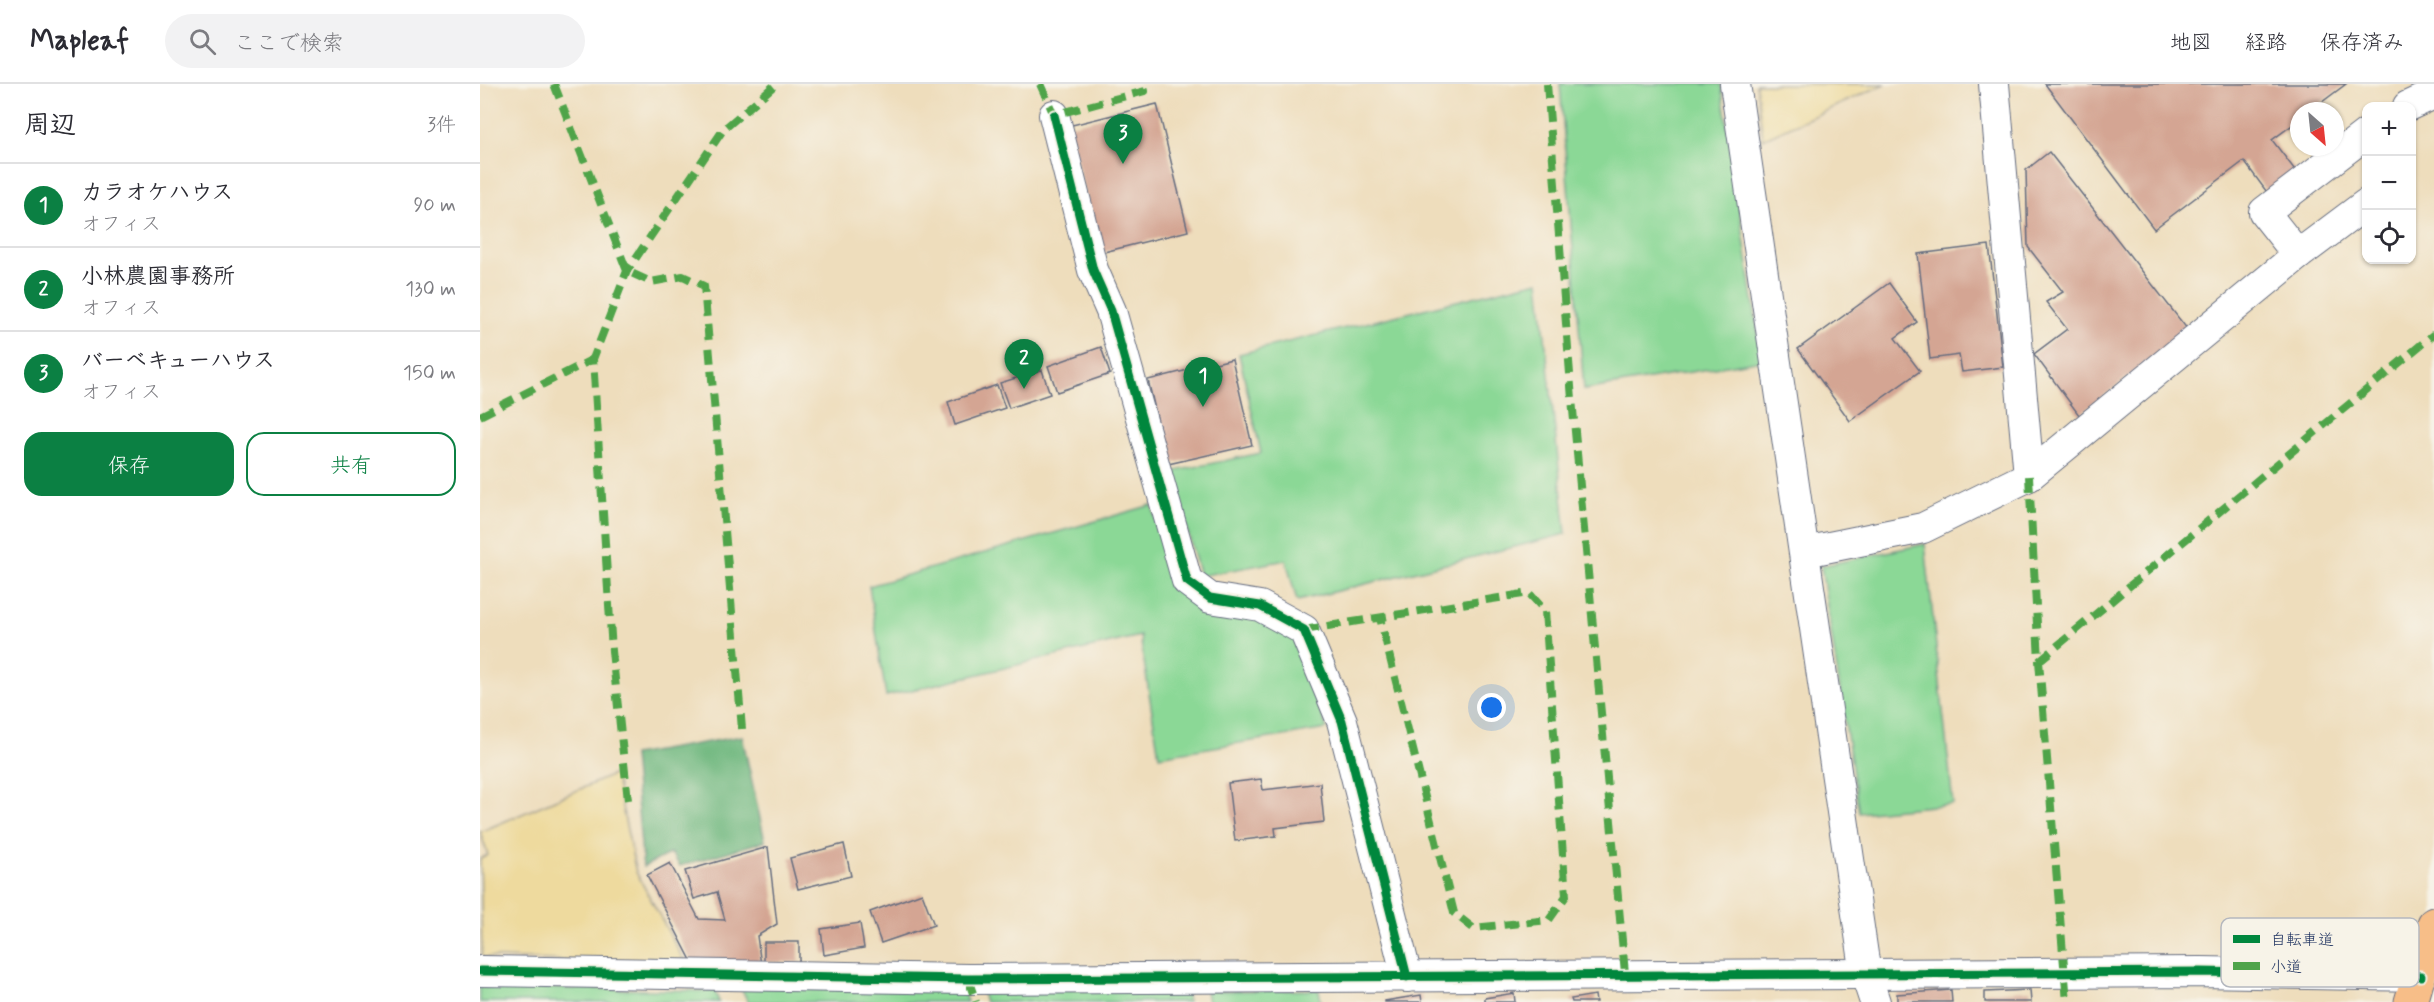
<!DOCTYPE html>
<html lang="ja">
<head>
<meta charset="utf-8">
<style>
  :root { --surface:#fff; --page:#f2f2f3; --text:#2b2b33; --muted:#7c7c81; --line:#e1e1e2; --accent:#0b8043 }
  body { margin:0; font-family:Mynerve,"Klee One",sans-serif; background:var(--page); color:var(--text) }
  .controls { position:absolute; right:18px; top:18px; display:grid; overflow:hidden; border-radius:12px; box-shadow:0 2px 4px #0004 }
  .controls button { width:54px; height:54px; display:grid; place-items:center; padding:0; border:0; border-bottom:2px solid var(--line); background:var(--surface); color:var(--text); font:30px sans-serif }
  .compass { position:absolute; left:1810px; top:18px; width:54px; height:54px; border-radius:50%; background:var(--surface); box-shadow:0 2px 4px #0004; rotate:153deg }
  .you { position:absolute; left:1012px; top:624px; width:21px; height:21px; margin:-15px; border:4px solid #fff; border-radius:50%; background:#1a73e8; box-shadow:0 0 0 9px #1a73e833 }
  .badge { display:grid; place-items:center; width:39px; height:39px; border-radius:50%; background:var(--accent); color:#fff; font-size:20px; font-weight:700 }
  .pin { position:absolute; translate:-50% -50px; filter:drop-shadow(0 2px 3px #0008) }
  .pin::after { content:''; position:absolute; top:32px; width:21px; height:18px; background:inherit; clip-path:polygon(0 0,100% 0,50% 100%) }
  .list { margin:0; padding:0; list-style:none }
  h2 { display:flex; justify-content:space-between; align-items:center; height:78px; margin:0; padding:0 24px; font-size:26px }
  h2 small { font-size:20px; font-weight:400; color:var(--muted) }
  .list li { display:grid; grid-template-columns:39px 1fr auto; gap:18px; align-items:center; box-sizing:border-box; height:84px; padding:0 24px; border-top:2px solid var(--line) }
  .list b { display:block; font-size:22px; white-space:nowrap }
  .list p { margin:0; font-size:20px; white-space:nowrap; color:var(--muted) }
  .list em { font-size:20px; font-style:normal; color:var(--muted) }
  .actions { display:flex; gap:12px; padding:18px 24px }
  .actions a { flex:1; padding:14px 0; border:2px solid var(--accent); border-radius:18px; text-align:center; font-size:21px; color:var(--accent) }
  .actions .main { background:var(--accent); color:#fff }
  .icon { flex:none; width:33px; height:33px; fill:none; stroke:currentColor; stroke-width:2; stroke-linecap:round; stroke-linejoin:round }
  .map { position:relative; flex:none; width:1954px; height:918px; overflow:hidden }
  header { display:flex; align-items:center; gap:36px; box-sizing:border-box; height:84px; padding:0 30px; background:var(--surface); border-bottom:2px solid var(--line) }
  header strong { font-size:28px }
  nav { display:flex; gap:33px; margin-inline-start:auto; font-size:21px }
  .search { width:420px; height:54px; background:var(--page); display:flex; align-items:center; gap:15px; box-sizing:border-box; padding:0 21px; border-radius:33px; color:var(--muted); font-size:22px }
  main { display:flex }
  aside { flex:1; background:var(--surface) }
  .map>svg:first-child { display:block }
  .green { fill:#8bd896; stroke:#53847a; stroke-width:1.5 }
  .forest { fill:#70b87f; stroke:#46746e; stroke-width:1.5 }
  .sand { fill:#eeda9e; stroke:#84847e; stroke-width:1.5 }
  .building { fill:#d4a593 }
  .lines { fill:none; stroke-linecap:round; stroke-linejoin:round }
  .minor-casing { stroke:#656c7f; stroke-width:32 }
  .major-casing { stroke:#656c7f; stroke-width:35 }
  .minor { stroke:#fff; stroke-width:30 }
  .major { stroke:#f7be88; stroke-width:33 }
  .quiet { stroke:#4fa44a; stroke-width:8; stroke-dasharray:15 8; stroke-linecap:butt }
  .cycleway-casing { stroke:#f7f3e8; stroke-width:13 }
  .cycleway { stroke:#00873e; stroke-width:9 }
  .key { fill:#f7f3e8; stroke:#b5b8bf; stroke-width:1.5 }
  .key-label { font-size:16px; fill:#1b2f5e }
</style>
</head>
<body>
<header>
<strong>Mapleaf</strong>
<div class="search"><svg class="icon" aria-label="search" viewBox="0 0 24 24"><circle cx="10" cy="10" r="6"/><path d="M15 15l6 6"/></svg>ここで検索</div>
<nav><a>地図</a><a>経路</a><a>保存済み</a></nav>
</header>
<main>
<aside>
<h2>周辺<small>3件</small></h2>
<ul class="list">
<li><span class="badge">1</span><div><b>カラオケハウス</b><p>オフィス</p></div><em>90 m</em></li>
<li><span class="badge">2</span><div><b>小林農園事務所</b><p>オフィス</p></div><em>130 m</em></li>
<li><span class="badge">3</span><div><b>バーベキューハウス</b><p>オフィス</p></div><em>150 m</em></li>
</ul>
<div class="actions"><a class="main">保存</a><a>共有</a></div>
</aside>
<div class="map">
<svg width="1954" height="918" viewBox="0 0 1954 918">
  <rect width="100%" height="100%" fill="#f7f3e8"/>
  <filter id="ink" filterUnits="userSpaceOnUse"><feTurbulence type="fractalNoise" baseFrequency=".0167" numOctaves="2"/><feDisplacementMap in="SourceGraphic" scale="12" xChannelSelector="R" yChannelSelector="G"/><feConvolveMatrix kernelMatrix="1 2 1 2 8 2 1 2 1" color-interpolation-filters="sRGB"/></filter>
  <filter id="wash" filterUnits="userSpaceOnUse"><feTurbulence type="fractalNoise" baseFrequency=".008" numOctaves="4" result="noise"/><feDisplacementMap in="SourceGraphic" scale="24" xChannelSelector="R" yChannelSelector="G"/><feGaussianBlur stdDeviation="1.35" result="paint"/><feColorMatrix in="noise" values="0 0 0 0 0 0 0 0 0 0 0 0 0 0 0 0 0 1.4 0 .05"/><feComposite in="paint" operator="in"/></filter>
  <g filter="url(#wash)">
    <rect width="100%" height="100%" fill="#eeddbc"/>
    <g class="green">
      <polygon points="1080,0 1241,0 1282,276 1104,306"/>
      <polygon points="1059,197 1086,450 817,517 806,476 720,492 691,388 781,369 759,270"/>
      <polygon points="672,421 693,502 727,526 778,533 815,555 847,645 679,672 660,552 406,612 389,502"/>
      <polygon points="1445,460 1473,720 1379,729 1341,482"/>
      <polygon points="0,903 235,907 239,918 0,918"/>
      <polygon points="261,903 483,906 487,918 268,918"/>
      <polygon points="501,905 706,906 708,918 505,918"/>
      <polygon points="839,906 841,918 728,918 726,907"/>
    </g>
    <polygon class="forest" points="262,652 285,757 200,782 191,769 163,783 153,671"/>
    <g class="sand">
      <polygon points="1276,0 1405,0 1283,55"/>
      <polygon points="135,690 156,788 207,882 2,873 0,775 8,771 0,748"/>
    </g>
    <g id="blocks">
      <g class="building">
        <polygon points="1565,0 1866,0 1830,27 1819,27 1819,36 1792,56 1818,90 1789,111 1764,77 1674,145"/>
        <polygon points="677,20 708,147 620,169 588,42"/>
        <polygon points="1569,68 1708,246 1599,331 1554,270 1587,245 1566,218 1583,208 1548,163 1546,86"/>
        <polygon points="1509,161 1523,283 1482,288 1479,271 1450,275 1438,170"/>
        <polygon points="1409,199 1437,238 1415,254 1440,287 1370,337 1318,265"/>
        <polygon points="621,263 630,290 577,308 568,282"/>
        <polygon points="752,275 772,361 688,380 668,296"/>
        <polygon points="562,286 570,310 529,324 520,299"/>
        <polygon points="517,301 525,324 475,341 468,318"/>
        <polygon points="781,695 783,706 840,699 844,738 795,744 796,752 755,757 748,699"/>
        <polygon points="364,760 371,792 318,805 310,774"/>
        <polygon points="288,763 297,840 277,852 281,881 213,880 167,791 190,779 219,835 245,836 237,808 214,815 205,787"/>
        <polygon points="442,809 454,841 401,859 390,828"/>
        <polygon points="380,839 384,864 344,871 341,845"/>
        <rect x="284" y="858" width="35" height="20"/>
        <polygon points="1471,906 1472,918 1417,918 1417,910"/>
        <polygon points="1550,906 1551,918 1505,918 1505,908"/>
        <polygon points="1034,909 1035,918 1005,918 1005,914"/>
        <polygon points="941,911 942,918 905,918 905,917"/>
        <polygon points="1115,911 1116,918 1092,918 1091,915"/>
      </g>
    </g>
  </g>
  <g filter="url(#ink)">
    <use href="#blocks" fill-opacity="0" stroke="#656c7f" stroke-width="1.5"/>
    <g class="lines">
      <defs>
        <g id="minor">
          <polyline points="1255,0 1386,891 1395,918"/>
          <polyline points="1514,0 1549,392"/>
          <polyline points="1928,22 1954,10"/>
          <polyline points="574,31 613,186 631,227 707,497 730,514 780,522 824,546 862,637 927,893"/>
          <polyline points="1818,171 1784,128 1886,50"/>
          <polyline points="1325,468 1443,444 1549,392 1818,171 1886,120"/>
          <polyline points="0,887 488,895 1721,888 1941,892"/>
        </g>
        <polyline id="major" points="1931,918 1954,840"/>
      </defs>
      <use href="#minor" class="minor-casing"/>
      <use href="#major" class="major-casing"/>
      <use href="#minor" class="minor"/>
      <use href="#major" class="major"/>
      <g class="quiet">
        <polyline points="74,0 147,187 171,198 203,192 224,202 262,645"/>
        <polyline points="560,0 574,31 665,7 663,0"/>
        <polyline points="1067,0 1092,315 1145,889"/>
        <polyline points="0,332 113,275"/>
        <polyline points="1549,392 1559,577 1587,918"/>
        <polyline points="824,546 1049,509 1065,527 1086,812 1069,836 993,844 974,829 900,534"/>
        <polyline points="1559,577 1954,250"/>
        <polyline points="148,716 132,567 113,275 147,187 243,46 296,0"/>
        <polyline points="488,895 496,918"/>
      </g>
      <defs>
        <g id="cycleway">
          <polyline points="574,31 613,186 631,227 707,497 730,514 780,522 824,546 862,637 927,893"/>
          <polyline points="0,887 488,895 1721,888 1941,892"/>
        </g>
      </defs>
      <use href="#cycleway" class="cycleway-casing"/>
      <use href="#cycleway" class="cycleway"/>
    </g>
  </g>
  <rect x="1741" y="834" width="198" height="69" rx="9" class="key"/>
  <rect x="1753" y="851" width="27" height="8" fill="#00873e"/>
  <rect x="1753" y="878" width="27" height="8" fill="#4fa44a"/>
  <g class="key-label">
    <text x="1790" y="861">自転車道</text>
    <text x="1790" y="888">小道</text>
  </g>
</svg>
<div class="controls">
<button>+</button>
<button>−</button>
<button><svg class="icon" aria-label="locate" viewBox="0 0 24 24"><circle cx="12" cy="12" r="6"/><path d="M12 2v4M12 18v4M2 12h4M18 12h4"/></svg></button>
</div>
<svg class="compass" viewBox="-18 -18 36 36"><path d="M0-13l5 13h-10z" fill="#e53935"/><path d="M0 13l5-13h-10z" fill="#7c7c81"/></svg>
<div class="you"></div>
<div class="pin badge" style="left:723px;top:323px">1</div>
<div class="pin badge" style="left:544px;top:305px">2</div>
<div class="pin badge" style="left:643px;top:80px">3</div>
</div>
</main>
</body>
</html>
